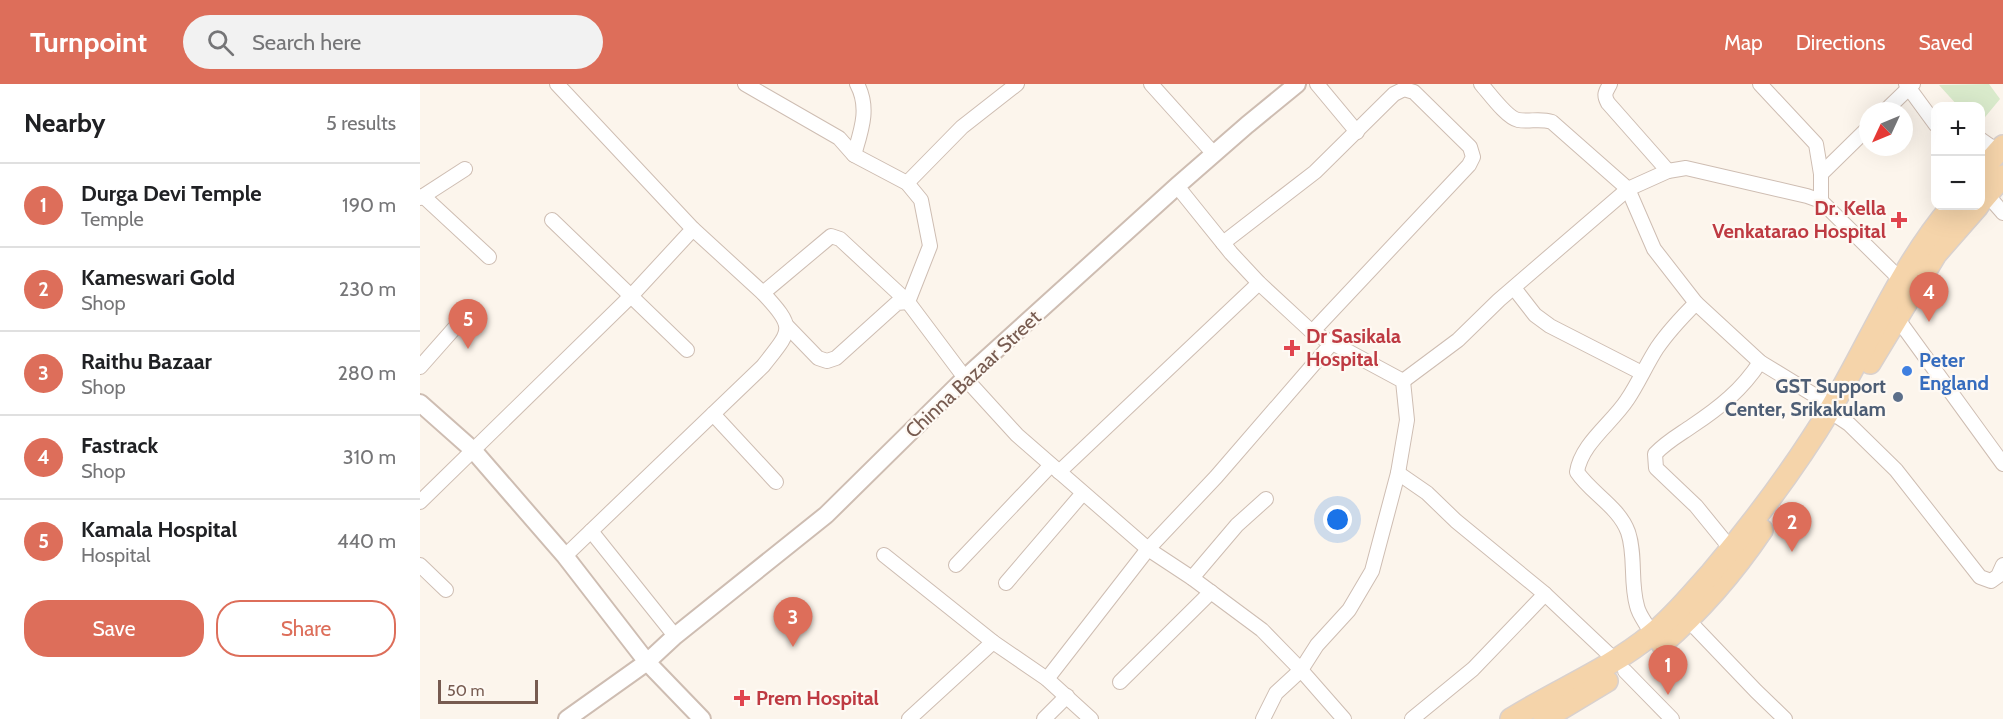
<!DOCTYPE html>
<html lang="en">
<head>
<meta charset="utf-8">
<style>
  :root { --surface:#fff; --page:#f2f2f2; --text:#202124; --muted:#757577; --line:#e0e0e0; --accent:#dd6e5a }
  body { margin:0; font-family:Cabin,sans-serif; background:var(--page); color:var(--text) }
  .controls { position:absolute; right:18px; top:18px; display:grid; overflow:hidden; border-radius:12px; box-shadow:0 6px 24px #0002 }
  .controls button { width:54px; height:54px; display:grid; place-items:center; padding:0; border:0; border-bottom:2px solid var(--line); background:var(--surface); color:var(--text); font:30px sans-serif }
  .compass { position:absolute; left:1439px; top:18px; width:54px; height:54px; border-radius:50%; background:var(--surface); box-shadow:0 6px 24px #0002; rotate:226deg }
  .scale { position:absolute; left:18px; bottom:15px; width:100px; box-sizing:border-box; padding-left:6px; border:3px solid #775b50; border-top:0; font-size:16px; line-height:21px; white-space:nowrap; color:#775b50; -webkit-text-stroke:4px #fef9f3; paint-order:stroke }
  .you { position:absolute; left:918px; top:436px; width:21px; height:21px; margin:-15px; border:4px solid #fff; border-radius:50%; background:#1a73e8; box-shadow:0 0 0 9px #1a73e833 }
  .badge { display:grid; place-items:center; width:39px; height:39px; border-radius:50%; background:var(--accent); color:#fff; font-size:20px; font-weight:700 }
  .pin { position:absolute; translate:-50% -50px; filter:drop-shadow(0 2px 3px #0008) }
  .pin::after { content:''; position:absolute; top:32px; width:21px; height:18px; background:inherit; clip-path:polygon(0 0,100% 0,50% 100%) }
  .list { margin:0; padding:0; list-style:none }
  h2 { display:flex; justify-content:space-between; align-items:center; height:78px; margin:0; padding:0 24px; font-size:26px }
  h2 small { font-size:20px; font-weight:400; color:var(--muted) }
  .list li { display:grid; grid-template-columns:39px 1fr auto; gap:18px; align-items:center; box-sizing:border-box; height:84px; padding:0 24px; border-top:2px solid var(--line) }
  .list b { display:block; font-size:22px; white-space:nowrap }
  .list p { margin:0; font-size:20px; white-space:nowrap; color:var(--muted) }
  .list em { font-size:20px; font-style:normal; color:var(--muted) }
  .actions { display:flex; gap:12px; padding:18px 24px }
  .actions a { flex:1; padding:14px 0; border:2px solid var(--accent); border-radius:24px; text-align:center; font-size:21px; color:var(--accent) }
  .actions .main { background:var(--accent); color:#fff }
  .icon { flex:none; width:33px; height:33px; fill:none; stroke:currentColor; stroke-width:2; stroke-linecap:round; stroke-linejoin:round }
  .map { position:relative; flex:none; width:1583px; height:635px; overflow:hidden }
  header { display:flex; align-items:center; gap:36px; box-sizing:border-box; height:84px; padding:0 30px; background:var(--accent); color:#fff }
  header strong { font-size:28px }
  nav { display:flex; gap:33px; margin-inline-start:auto; font-size:21px }
  .search { width:420px; height:54px; background:var(--page); display:flex; align-items:center; gap:15px; box-sizing:border-box; padding:0 21px; border-radius:33px; color:var(--muted); font-size:22px }
  main { display:flex }
  aside { flex:1; background:var(--surface) }
  .map>svg:first-child { display:block }
  .green { fill:#d9eacb }
  .lines { fill:none; stroke-linecap:round; stroke-linejoin:round }
  .minor-casing { stroke:#cebdb2; stroke-width:16 }
  .tertiary-casing { stroke:#cebdb2; stroke-width:20 }
  .primary-casing { stroke:#d9d1ce; stroke-width:24 }
  .minor { stroke:#fff; stroke-width:14 }
  .tertiary { stroke:#fff; stroke-width:16 }
  .primary { stroke:#f5d4aa; stroke-width:21 }
  .health-dot { fill:#e0444e; stroke:#fef9f3; stroke-width:2 }
  .shop-dot { fill:#3f7fe0; stroke:#fef9f3; stroke-width:2 }
  .service-dot { fill:#5c6f8a; stroke:#fef9f3; stroke-width:2 }
  .labels { text-anchor:middle; stroke-width:4.5; stroke-linejoin:round; paint-order:stroke }
  .health-label { font-size:20px; font-weight:bold; fill:#be3a42; stroke:#fef9f3; text-anchor:start }
  .shop-label { font-size:20px; font-weight:bold; fill:#366cbe; stroke:#fef9f3; text-anchor:start }
  .street-label { font-size:20px; fill:#775b50; stroke:#fef9f3 }
  .service-label { font-size:20px; font-weight:bold; fill:#4e5e75; stroke:#fef9f3; text-anchor:end }
</style>
</head>
<body>
<header>
<strong>Turnpoint</strong>
<div class="search"><svg class="icon" aria-label="search" viewBox="0 0 24 24"><circle cx="10" cy="10" r="6"/><path d="M15 15l6 6"/></svg>Search here</div>
<nav><a>Map</a><a>Directions</a><a>Saved</a></nav>
</header>
<main>
<aside>
<h2>Nearby<small>5 results</small></h2>
<ul class="list">
<li><span class="badge">1</span><div><b>Durga Devi Temple</b><p>Temple</p></div><em>190 m</em></li>
<li><span class="badge">2</span><div><b>Kameswari Gold</b><p>Shop</p></div><em>230 m</em></li>
<li><span class="badge">3</span><div><b>Raithu Bazaar</b><p>Shop</p></div><em>280 m</em></li>
<li><span class="badge">4</span><div><b>Fastrack</b><p>Shop</p></div><em>310 m</em></li>
<li><span class="badge">5</span><div><b>Kamala Hospital</b><p>Hospital</p></div><em>440 m</em></li>
</ul>
<div class="actions"><a class="main">Save</a><a>Share</a></div>
</aside>
<div class="map">
<svg width="1583" height="635" viewBox="0 0 1583 635">
  <rect width="100%" height="100%" fill="#fcf5ec"/>
  <polygon class="green" points="1569,0 1580,15 1561,38 1560,22 1538,22 1519,1"/>
  <g class="lines">
    <defs>
      <g id="minor">
        <polyline points="325,0 419,54 434,71 487,99 501,116 510,162 488,218 545,294 597,351 728,465 772,494 842,546 881,586 924,635"/>
        <polyline points="731,0 794,70"/>
        <polyline points="897,0 937,48"/>
        <path d="M1061 0C1069 9 1087 34 1098 36 1110 38 1120 34 1132 38L1208 105 1234 165 1276 219"/>
        <path d="M1190 0C1186 8 1183 10 1188 19L1248 87"/>
        <polyline points="1340,0 1396,60 1401,90 1401,117"/>
        <polyline points="1486,0 1516,41"/>
        <polyline points="1465,27 1493,0"/>
        <polyline points="1560,55 1583,71"/>
        <path d="M434 71C441 47 450 24 437 0"/>
        <polyline points="1401,90 1448,44"/>
        <polyline points="487,99 542,43 597,0"/>
        <polyline points="757,102 811,169 839,199 892,248 983,297 987,336 978,389 952,487 929,526 897,561 881,586 856,609 843,635"/>
        <polyline points="1563,106 1583,129"/>
        <polyline points="3,112 69,173"/>
        <polyline points="0,114 45,85"/>
        <polyline points="132,136 267,266"/>
        <polyline points="273,145 343,209 411,152 420,155 488,218"/>
        <polyline points="803,159 895,88 974,10 984,5 994,8 1050,63 1053,73 1049,81 892,248"/>
        <polyline points="1094,204 1115,231 1130,242 1222,289"/>
        <polyline points="1477,234 1583,380"/>
        <polyline points="367,242 398,274 407,277 416,274 477,219 488,218"/>
        <polyline points="0,283 46,231"/>
        <polyline points="983,297 1038,256 1079,216 1208,105 1248,87 1266,84 1387,112 1401,117 1481,196"/>
        <polyline points="293,330 356,398"/>
        <polyline points="1417,332 1429,340 1476,386 1560,493 1571,497 1578,492 1583,481"/>
        <polyline points="639,388 839,199"/>
        <polyline points="978,389 1007,409 1036,437 1125,510 1196,577"/>
        <polyline points="0,418 212,211 273,145 137,0"/>
        <polyline points="171,447 255,552"/>
        <path d="M1311 465 1276 422 1236 384 1235 370C1246 358 1259 351 1272 342 1299 324 1322 306 1340 278"/>
        <polyline points="464,471 573,558"/>
        <path d="M145 472 343 282C372 245 376 245 343 209"/>
        <polyline points="0,481 26,506"/>
        <polyline points="536,481 631,381"/>
        <polyline points="772,494 817,441 846,415"/>
        <polyline points="586,499 663,409"/>
        <polyline points="1269,537 1336,607 1365,635"/>
        <path d="M1232 551C1228 541 1219 532 1217 522 1210 498 1216 471 1208 448 1199 423 1171 409 1157 388 1161 360 1192 339 1207 316 1218 300 1226 281 1237 264 1248 248 1262 233 1276 219L1340 278 1412 322"/>
        <polyline points="1205,587 1252,635"/>
        <polyline points="627,595 728,465 796,393 912,259"/>
        <polyline points="700,598 791,508"/>
        <polyline points="489,635 573,558 627,595 671,635"/>
        <polyline points="624,635 647,612"/>
        <polyline points="992,635 1053,585 1125,510"/>
      </g>
      <g id="tertiary">
        <polyline points="0,319 53,366 145,472 227,578 282,635"/>
        <polyline points="147,635 227,578 255,552 406,431 545,294 757,102 827,41 877,0"/>
      </g>
      <g id="primary">
        <polyline points="1560,88 1583,62"/>
        <polyline points="1560,119 1583,92"/>
        <polyline points="1450,279 1516,170 1558,122"/>
        <path d="M1242 560C1281 526 1313 489 1342 446"/>
        <path d="M1091 635C1137 606 1188 586 1231 551 1254 533 1272 510 1291 489 1335 437 1376 382 1411 324 1451 256 1481 182 1532 122"/>
        <polyline points="1124,635 1187,597"/>
      </g>
    </defs>
    <use href="#minor" class="minor-casing"/>
    <use href="#tertiary" class="tertiary-casing"/>
    <use href="#primary" class="primary-casing"/>
    <use href="#minor" class="minor"/>
    <use href="#tertiary" class="tertiary"/>
    <use href="#primary" class="primary"/>
  </g>
  <g class="health-dot">
    <path d="M1476 127h6v6h6v6h-6v6h-6v-6h-6v-6h6z"/>
    <path d="M869 255h6v6h6v6h-6v6h-6v-6h-6v-6h6z"/>
    <path d="M319 605h6v6h6v6h-6v6h-6v-6h-6v-6h6z"/>
  </g>
  <circle class="shop-dot" cx="1487" cy="287" r="6"/>
  <circle class="service-dot" cx="1478" cy="313" r="6"/>
  <g class="labels">
    <g class="health-label">
      <text x="1466" y="131" text-anchor="end">Dr. Kella<tspan x="1466" dy="23">Venkatarao Hospital</tspan></text>
      <text x="886" y="259">Dr Sasikala<tspan x="886" dy="23">Hospital</tspan></text>
      <text x="336" y="621">Prem Hospital</text>
    </g>
    <g class="shop-label">
      <text x="1499" y="283">Peter<tspan x="1499" dy="23">England</tspan></text>
    </g>
    <g class="street-label">
      <text transform="translate(553 290) rotate(-43)" y="7">Chinna Bazaar Street</text>
    </g>
    <g class="service-label">
      <text x="1466" y="309">GST Support<tspan x="1466" dy="23">Center, Srikakulam</tspan></text>
    </g>
  </g>
</svg>
<div class="controls">
<button>+</button>
<button>−</button>
</div>
<svg class="compass" viewBox="-18 -18 36 36"><path d="M0-13l5 13h-10z" fill="#e53935"/><path d="M0 13l5-13h-10z" fill="#757577"/></svg>
<div class="scale">50 m</div>
<div class="you"></div>
<div class="pin badge" style="left:1248px;top:611px">1</div>
<div class="pin badge" style="left:1372px;top:468px">2</div>
<div class="pin badge" style="left:373px;top:563px">3</div>
<div class="pin badge" style="left:1509px;top:238px">4</div>
<div class="pin badge" style="left:48px;top:265px">5</div>
</div>
</main>
</body>
</html>
